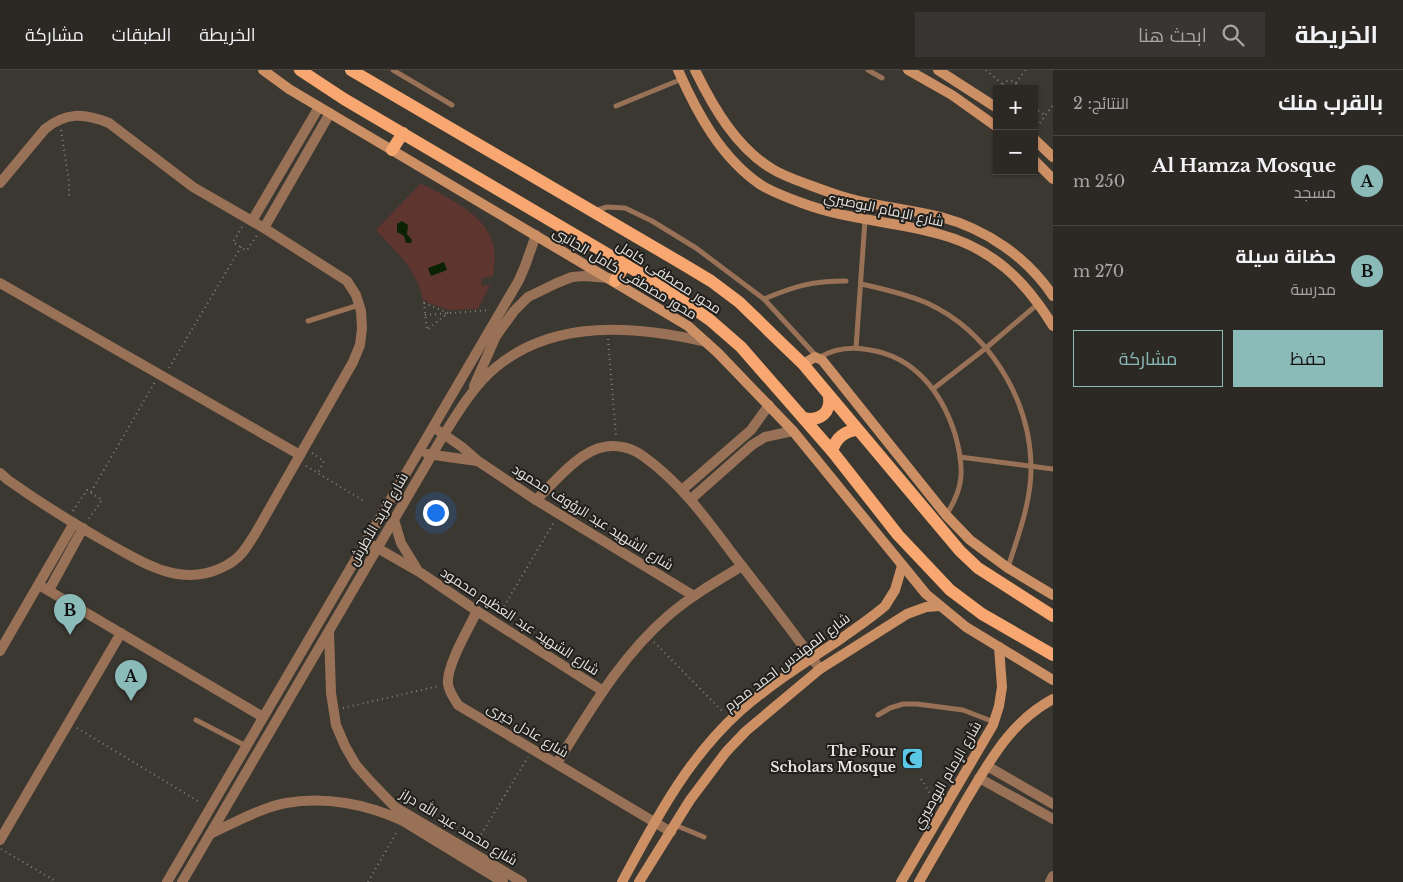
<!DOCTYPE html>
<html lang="ar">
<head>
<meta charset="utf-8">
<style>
  :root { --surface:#2c2925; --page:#383532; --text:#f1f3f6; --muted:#a6a6a7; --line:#484542; --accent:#8bbbb9 }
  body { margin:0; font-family:"Libre Baskerville",Cairo,serif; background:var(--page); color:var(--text); direction:rtl }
  .controls { position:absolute; right:15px; top:15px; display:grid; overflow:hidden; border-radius:0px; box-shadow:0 1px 4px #0004 }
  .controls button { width:45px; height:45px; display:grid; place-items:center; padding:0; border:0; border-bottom:1px solid var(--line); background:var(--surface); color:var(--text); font:25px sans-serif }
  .you { position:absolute; left:435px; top:442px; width:18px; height:18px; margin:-12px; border:4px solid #fff; border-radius:50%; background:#1a73e8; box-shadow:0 0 0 8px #1a73e833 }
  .badge { display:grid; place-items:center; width:32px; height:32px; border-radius:50%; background:var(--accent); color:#111; font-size:16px; font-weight:700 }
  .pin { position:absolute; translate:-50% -41px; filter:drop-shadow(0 1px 2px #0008) }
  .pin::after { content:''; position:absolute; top:26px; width:18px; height:15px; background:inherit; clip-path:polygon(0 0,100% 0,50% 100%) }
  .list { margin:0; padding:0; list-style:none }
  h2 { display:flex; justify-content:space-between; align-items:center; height:65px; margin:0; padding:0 20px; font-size:21px }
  h2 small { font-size:16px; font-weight:400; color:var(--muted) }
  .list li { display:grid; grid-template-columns:32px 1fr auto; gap:15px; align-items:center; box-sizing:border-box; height:90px; padding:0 20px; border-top:1px solid var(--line) }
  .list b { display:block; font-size:19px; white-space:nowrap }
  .list p { margin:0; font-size:16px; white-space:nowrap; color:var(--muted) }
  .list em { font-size:16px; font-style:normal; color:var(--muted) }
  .actions { display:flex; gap:10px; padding:15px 20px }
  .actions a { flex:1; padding:11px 0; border:1px solid var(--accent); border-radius:0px; text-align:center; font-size:18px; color:var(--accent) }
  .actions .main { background:var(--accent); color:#111 }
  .icon { flex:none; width:28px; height:28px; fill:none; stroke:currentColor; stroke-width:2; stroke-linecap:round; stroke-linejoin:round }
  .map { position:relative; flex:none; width:1053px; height:812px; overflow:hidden; direction:ltr }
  header { display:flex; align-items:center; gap:30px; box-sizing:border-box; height:70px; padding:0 25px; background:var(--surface); border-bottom:1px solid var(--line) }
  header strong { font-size:24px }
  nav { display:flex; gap:28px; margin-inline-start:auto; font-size:18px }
  .search { width:350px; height:45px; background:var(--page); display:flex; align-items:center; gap:12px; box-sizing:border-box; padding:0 18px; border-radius:0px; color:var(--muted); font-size:19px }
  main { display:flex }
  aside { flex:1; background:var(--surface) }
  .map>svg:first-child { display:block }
  .green { fill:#5f3530 }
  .water { fill:#0c2303 }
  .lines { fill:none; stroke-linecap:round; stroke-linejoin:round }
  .path { stroke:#85827d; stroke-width:2; stroke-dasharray:1 4; stroke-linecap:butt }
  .lane { stroke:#987156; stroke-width:5 }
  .street { stroke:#987156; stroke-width:10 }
  .secondary { stroke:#cd9065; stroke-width:10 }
  .primary { stroke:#f7a76f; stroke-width:12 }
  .labels { text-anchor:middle; stroke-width:4; stroke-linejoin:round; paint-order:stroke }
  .street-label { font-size:14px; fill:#e6e4e0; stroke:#201f1c }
  .poi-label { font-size:14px; font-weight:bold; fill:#e6e4e0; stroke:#201f1c; text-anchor:end }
</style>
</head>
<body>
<header>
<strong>الخريطة</strong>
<div class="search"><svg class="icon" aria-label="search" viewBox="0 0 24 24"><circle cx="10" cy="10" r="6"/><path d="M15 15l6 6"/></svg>ابحث هنا</div>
<nav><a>الخريطة</a><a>الطبقات</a><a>مشاركة</a></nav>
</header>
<main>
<aside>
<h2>بالقرب منك<small>النتائج: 2</small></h2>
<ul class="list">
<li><span class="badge">A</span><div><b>Al Hamza Mosque</b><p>مسجد</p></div><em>250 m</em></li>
<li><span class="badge">B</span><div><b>حضانة سيلة</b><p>مدرسة</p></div><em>270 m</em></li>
</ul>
<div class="actions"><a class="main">حفظ</a><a>مشاركة</a></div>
</aside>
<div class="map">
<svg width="1053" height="812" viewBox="0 0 1053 812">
  <rect width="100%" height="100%" fill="#3b3731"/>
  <path class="green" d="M421 113C448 129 489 144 494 179 496 187 494 197 493 206L481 209 482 216 490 215 478 239 450 240 428 233 427 230 423 231C418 200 396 182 376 160Z"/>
  <g class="water">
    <polygon points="402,151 408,155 407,164 412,170 411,173 406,173 404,166 397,162 397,154"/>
    <polygon points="444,192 447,200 431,206 428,198"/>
  </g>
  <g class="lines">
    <g class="path">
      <polyline points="986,0 1002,14"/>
      <polyline points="1016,13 1025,0"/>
      <path d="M1001 19 1004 12C1011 9 1017 12 1019 19"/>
      <polyline points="1034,38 1045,45"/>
      <polyline points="61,60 69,112 69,127"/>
      <polyline points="1034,61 1053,35"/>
      <polyline points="242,157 233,172 245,180 247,180 257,165"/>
      <polygon points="424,233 448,243 427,260"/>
      <polyline points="425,245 490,240"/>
      <polyline points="608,269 616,366"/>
      <polyline points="169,298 241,177"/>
      <polyline points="312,383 324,391 318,403"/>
      <polyline points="306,396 364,431"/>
      <polyline points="91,422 155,312"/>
      <polyline points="73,441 87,420 102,430 88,450"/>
      <polyline points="499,545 554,452"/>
      <polyline points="654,572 724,643"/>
      <polyline points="343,638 439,616"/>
      <polyline points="77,658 201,733"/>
      <polyline points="921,709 936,733"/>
      <polyline points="476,773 528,687"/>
      <polyline points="1,779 57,812"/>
      <polyline points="368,812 398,760"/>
    </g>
    <g class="lane">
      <polyline points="393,0 452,35"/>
      <polyline points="868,0 882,8"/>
      <polyline points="616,36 682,9"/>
      <path d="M594 141 607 137 625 138 652 151 696 178 764 229 818 288C835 278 851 276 870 280 915 287 942 323 955 364 959 378 962 391 961 406 960 420 954 433 946 445"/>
      <path d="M861 214C884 219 906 224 927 233 988 261 1029 327 1031 394 1032 429 1019 464 1008 497"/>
      <path d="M764 229C795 216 812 211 846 211"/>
      <polyline points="308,251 359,235"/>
      <polyline points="856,278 865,150"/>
      <polyline points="933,319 986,278 1039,233"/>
      <polyline points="960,387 1053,399"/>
      <polyline points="878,645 890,638 903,634 917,634 963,640 994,652"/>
      <polyline points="196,650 246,676"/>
      <polyline points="675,755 704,767"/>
    </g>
    <g class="street">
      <path d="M0 113 45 59C66 42 84 43 109 53L193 117 264 158 347 211 356 225 361 241 362 258 360 275 353 292 255 464C251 470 247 477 242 483 236 490 228 495 221 498 179 518 140 491 104 471 71 452 39 432 8 410L0 403"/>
      <polyline points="252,151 319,37"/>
      <polyline points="264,158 330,43"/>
      <polyline points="0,213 300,385"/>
      <polyline points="474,316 496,266 514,241 528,227 557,213 572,207 584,206 609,208"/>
      <polyline points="439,361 462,377 478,391 536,430 694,526"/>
      <polyline points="427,384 477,391"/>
      <polyline points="682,420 751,360 769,335"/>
      <polyline points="691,429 752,375 765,367 793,361"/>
      <path d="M536 430C554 413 579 381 604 377 617 374 632 378 643 386 681 413 708 451 735 487 764 524 792 561 820 599"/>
      <polyline points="394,450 401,473 417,499"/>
      <polyline points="372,475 421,503 477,541 603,621"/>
      <polyline points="39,515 263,647"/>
      <polyline points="49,520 83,458"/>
      <path d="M477 541C469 558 446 596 448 614 449 622 454 628 458 635L671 762"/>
      <polyline points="329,561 331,623 336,655 345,676 356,695 370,711 395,737 522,812"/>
      <polyline points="0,581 74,453"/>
      <path d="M557 693C590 641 621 586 669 545 691 526 717 511 742 496"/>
      <polyline points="987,696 1053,734"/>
      <polyline points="979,708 1053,749"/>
      <path d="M210 764C234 753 260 738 286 733 325 726 367 734 403 751L503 812"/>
      <polyline points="0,770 121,563"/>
      <polyline points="167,812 519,210 525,196 536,165"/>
      <path d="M182 812 440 371C455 347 473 316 495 298 554 248 637 256 706 272"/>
      <polyline points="1050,812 1053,806"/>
    </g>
    <g class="secondary">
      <polyline points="263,0 289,19 688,256 718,283 793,361 926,524 966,557 1053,610"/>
      <path d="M678 0C697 43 721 88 761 115 774 123 788 128 802 133 847 150 893 151 939 164 992 178 1025 210 1053 256"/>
      <path d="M695 0C713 37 737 79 774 100 786 107 799 111 812 116 826 121 841 127 855 130 884 137 913 140 941 147 986 159 1027 187 1053 226"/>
      <polyline points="908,0 952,25 997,57"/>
      <polyline points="938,0 997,38"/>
      <polyline points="1034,69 1053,87"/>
      <polyline points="1034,90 1053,109"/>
      <polyline points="803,294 815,287 822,290 946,445 970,470 1008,498 1053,525"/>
      <path d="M622 812C656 749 686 690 740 641 771 614 807 591 842 568 856 558 871 548 885 536L895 520 902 496"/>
      <polyline points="639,812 690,730 726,682 746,661 820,599 907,544 926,537 940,536"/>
      <polyline points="901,812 993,655 999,636 1002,617 999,577"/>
      <path d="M919 812C934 785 950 759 965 732 990 691 1009 653 1053 629"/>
    </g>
    <g class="primary">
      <polyline points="300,0 344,29 660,215 710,250 741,277 832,381 898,465 950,520 982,544 1053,585"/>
      <polyline points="351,0 681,193 711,211 739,232 803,294 960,481 978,498 1053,546"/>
      <polyline points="392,80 403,63"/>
      <polyline points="615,211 625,195"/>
      <path d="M804 348C820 352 831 342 829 327"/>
      <path d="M832 381C836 368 844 361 857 360"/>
    </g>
  </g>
  <defs>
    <symbol id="mosque-square" viewBox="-11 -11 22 22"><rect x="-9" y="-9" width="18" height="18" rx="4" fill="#5bc7e7" stroke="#201f1c"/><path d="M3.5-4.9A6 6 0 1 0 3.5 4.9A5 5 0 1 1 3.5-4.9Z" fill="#111"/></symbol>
  </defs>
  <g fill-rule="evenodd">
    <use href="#mosque-square" x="900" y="676" width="25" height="25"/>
  </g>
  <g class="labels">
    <g class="street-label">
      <text transform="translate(884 139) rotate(12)" y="5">شارع الإمام البوصيري</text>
      <text transform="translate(625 203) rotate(31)" y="5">محور مصطفى كامل الجانبى</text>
      <text transform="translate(669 207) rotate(33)" y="5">محور مصطفى كامل</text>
      <text transform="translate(593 447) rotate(32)" y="5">شارع الشهيد عبد الرؤوف محمود</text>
      <text transform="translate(378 449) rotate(-60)" y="5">شارع فريد الأطرش</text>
      <text transform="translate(520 551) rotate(33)" y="5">شارع الشهيد عبد العظيم محمود</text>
      <text transform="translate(787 592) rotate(-37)" y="5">شارع المهندس احمد محرم</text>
      <text transform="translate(528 660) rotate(31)" y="5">شارع عادل خيرى</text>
      <text transform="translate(947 705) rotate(-60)" y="5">شارع الإمام البوصيري</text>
      <text transform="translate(459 757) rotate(31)" y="5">شارع محمد عبد الله دراز</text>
    </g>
    <g class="poi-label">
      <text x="896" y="686">The Four<tspan x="896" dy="16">Scholars Mosque</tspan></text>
    </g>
  </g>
</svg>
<div class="controls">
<button>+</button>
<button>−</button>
</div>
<div class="you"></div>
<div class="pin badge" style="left:131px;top:631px">A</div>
<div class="pin badge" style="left:70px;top:565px">B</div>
</div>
</main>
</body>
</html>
